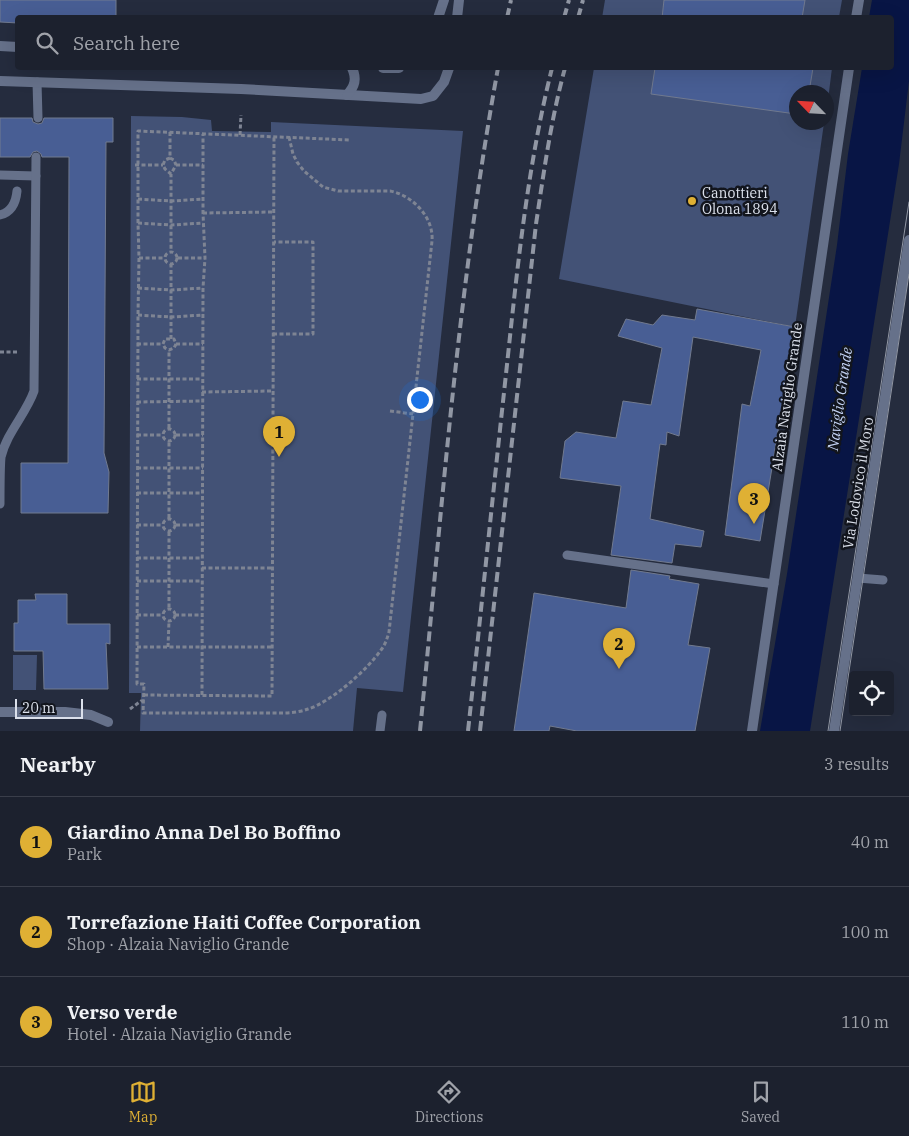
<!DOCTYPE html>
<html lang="en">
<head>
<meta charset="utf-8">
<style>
  :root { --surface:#1c212e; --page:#292e3a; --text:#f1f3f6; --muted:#a0a3aa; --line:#3a3e4a; --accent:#dfb034 }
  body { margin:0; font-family:"IBM Plex Serif",serif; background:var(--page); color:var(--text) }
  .controls { position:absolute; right:15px; bottom:15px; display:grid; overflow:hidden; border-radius:5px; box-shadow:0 5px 20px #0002 }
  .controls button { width:45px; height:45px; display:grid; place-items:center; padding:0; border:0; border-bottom:1px solid var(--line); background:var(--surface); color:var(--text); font:25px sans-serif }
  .compass { position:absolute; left:789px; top:85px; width:45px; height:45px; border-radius:50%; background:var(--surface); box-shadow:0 5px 20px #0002; rotate:295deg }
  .scale { position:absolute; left:15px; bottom:12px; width:68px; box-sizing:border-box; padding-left:5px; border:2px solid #dbe0eb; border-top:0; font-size:14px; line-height:18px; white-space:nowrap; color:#dbe0eb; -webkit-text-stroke:4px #12151d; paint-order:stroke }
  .you { position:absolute; left:419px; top:399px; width:18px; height:18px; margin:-12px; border:4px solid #fff; border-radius:50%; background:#1a73e8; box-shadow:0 0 0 8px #1a73e833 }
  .badge { display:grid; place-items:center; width:32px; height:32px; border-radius:50%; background:var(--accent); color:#111; font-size:16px; font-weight:700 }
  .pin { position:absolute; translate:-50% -41px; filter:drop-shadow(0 1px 2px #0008) }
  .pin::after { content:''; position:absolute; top:26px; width:18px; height:15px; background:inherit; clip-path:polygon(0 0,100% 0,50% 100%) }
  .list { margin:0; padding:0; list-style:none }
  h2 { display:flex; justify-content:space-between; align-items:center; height:65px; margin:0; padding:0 20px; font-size:21px }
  h2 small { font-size:16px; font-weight:400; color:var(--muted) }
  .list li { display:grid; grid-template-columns:32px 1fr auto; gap:15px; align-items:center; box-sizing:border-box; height:90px; padding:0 20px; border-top:1px solid var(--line) }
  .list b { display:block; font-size:19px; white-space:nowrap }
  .list p { margin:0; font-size:16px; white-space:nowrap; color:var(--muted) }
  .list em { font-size:16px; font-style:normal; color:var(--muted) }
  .icon { flex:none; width:28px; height:28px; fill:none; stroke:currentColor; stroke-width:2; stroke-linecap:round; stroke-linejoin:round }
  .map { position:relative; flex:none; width:909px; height:731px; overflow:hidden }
  .search { position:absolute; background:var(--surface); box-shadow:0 5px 20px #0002; left:15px; right:15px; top:15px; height:55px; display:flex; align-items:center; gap:12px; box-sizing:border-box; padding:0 18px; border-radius:5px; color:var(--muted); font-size:19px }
  .sheet { height:335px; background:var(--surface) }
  nav { display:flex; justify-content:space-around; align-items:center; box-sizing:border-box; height:70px; border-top:1px solid var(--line); background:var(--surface); font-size:14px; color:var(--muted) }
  nav a { display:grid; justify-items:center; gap:2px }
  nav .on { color:var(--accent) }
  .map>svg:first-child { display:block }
  .green { fill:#435276 }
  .water { fill:#081545 }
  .building { fill:#485e94; stroke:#717a8f }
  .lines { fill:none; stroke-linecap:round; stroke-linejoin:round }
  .path { stroke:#7e8493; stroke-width:3; stroke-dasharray:4 2.5; stroke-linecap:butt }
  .service { stroke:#66718a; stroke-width:9 }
  .minor { stroke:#66718a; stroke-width:10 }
  .tertiary { stroke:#66718a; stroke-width:10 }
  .tram { stroke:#9197a4; stroke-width:1 }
  .rail { stroke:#9197a4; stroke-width:4; stroke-dasharray:10 5; stroke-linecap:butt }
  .poi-dot { fill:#dfb034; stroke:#12151d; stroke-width:2 }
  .labels { text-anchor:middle; stroke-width:5; stroke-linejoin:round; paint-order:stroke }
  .poi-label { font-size:14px; fill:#dbe0eb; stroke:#12151d; text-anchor:start }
  .street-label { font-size:14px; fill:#dbe0eb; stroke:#12151d }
  .water-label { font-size:15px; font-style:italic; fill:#c3d2f3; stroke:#12151d }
</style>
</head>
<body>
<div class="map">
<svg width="909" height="731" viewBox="0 0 909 731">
  <rect width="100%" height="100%" fill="#252c3e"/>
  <g class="green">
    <polygon points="605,0 842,0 839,17 602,18"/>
    <polygon points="594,68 832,68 827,108 826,92 796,92 796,122 824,123 795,327 559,279"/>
    <polygon points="131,116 182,117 211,120 212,131 271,132 271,122 463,131 403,692 357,688 353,731 140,731 141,693 129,693"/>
    <polygon points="13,655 37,655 36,690 13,690"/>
  </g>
  <polygon class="water" points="872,0 909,0 909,81 899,164 810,731 760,731 787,574 837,245 848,154 862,68 892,68 892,18 869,17"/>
  <g class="building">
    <polygon points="0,0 116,0 116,18 18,18 18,23 0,22"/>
    <polygon points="664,0 805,0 802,18 662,18"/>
    <polygon points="655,68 813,68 809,92 796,92 796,114 651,94"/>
    <polygon points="0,118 32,118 33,122 38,124 42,123 44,118 113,118 113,142 106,142 104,453 109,472 108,513 21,513 21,463 68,463 69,157 42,157 41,154 37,151 33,152 30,157 0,157"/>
    <polygon points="697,309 795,327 760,541 725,535 742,404 750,406 761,350 693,337 679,436 667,432 666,445 660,444 650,519 704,531 701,547 675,544 672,563 611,555 621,486 560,478 565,441 576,432 616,438 623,401 651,405 662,348 618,336 626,319 653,325 662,315 695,320"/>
    <polygon points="631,570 670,576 669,579 699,584 688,645 710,648 695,731 577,731 550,726 549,731 514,731 534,593 626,608"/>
    <polygon points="35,594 67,594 67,624 110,624 110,644 106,643 108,689 44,689 43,651 14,651 14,623 18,623 18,600 36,600"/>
  </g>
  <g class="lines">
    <g class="path">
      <polyline points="170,132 170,158"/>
      <polyline points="240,135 241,115"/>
      <path d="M289 137 293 154 297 162 304 171 323 187 338 191H390C412 195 434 217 432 241L389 632C387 639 385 645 381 650 367 670 331 702 308 709 300 712 290 713 281 713H143L144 684H137L138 315 139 258 138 223V131C209 134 279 137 350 140"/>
      <polyline points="170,158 174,160 176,165 171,174 171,251"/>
      <polyline points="170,158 165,160 163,165 165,169 171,174"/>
      <polyline points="135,165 163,165"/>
      <polyline points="176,165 203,165"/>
      <polyline points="138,199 171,201 203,199"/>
      <polyline points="203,213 274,212"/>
      <polyline points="138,223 171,225 203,223"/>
      <circle cx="171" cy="258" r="6"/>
      <polyline points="139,258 165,258"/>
      <polyline points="178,258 205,258"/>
      <polyline points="138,288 171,290 203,288"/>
      <polyline points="138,315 171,317 203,315"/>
      <polyline points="273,334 313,334 313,242 274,242"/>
      <polyline points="171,339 171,264"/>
      <polyline points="137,344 163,344 165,339 174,339 176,344 174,348 169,350 165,348 163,344"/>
      <polyline points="176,344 203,344"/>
      <polyline points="0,352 19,352"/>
      <polyline points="137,379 202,379"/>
      <polyline points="202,392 273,391"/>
      <polyline points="137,402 202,401"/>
      <polyline points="390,411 413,414"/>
      <polyline points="273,426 289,426"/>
      <polyline points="169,428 169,350"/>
      <circle cx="169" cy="435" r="6"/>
      <polyline points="137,435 163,435"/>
      <polyline points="176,435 203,435"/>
      <polyline points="137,468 203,468"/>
      <polyline points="137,493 202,493"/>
      <polyline points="169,518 169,442"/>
      <circle cx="169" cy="525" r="6"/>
      <polyline points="137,525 162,525"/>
      <polyline points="176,525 202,525"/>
      <polyline points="169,532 169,608"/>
      <polyline points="137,558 202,558"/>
      <polyline points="202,568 273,568"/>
      <polyline points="137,581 202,581"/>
      <circle cx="169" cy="615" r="6"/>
      <polyline points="137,615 162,615"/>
      <polyline points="175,615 202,615"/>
      <polyline points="137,647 272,647"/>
      <polyline points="168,647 169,621"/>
      <polyline points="144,695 272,696 274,137"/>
      <polyline points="202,695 203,288 205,258 203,213 203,134"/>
      <polyline points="130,709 141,701 144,701"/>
    </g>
    <g class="service">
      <polyline points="37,82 38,118"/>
      <polyline points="0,175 36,176"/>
      <path d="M0 215C12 212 16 202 17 191"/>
      <path d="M0 504C0 491 0 468 1 457 7 432 26 414 34 391L36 157"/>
      <polyline points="567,555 774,584"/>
      <polyline points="858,578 883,580"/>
      <polyline points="380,731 382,715"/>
    </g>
    <g class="minor">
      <polyline points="438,18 444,0"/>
      <polyline points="457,18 459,0"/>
      <polyline points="856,18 859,0"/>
      <polyline points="0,46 18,47"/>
      <polyline points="383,68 399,68"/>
      <polyline points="0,81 241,89 421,99 433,96 444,82 449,68"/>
      <path d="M347 95C355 86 357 79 352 68"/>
      <polyline points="0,712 65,712 91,715 108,722"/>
      <polyline points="752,731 849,68"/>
    </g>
    <polyline class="tertiary" points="834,731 909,240"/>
    <g class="tram">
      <polyline points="828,731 909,202"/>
      <polyline points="840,731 909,274"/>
    </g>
    <g class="rail">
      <polyline points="507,18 511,0"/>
      <polyline points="564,18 569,0"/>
      <polyline points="578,18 583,0"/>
      <path d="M420 731C442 509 458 287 498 68"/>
      <path d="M468 731C481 612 493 493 506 374 517 271 527 168 552 68"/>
      <path d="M480 731 536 224C544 171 551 119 565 68"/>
    </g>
  </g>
  <circle class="poi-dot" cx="692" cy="201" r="5"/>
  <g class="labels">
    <g class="poi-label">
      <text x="702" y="198">Canottieri<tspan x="702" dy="16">Olona 1894</tspan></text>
    </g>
    <g class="street-label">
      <text transform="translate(787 397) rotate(-82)" y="5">Alzaia Naviglio Grande</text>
      <text transform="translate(858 483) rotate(-81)" y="5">Via Lodovico il Moro</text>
    </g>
    <g class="water-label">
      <text transform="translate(840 399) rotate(-82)" y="5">Naviglio Grande</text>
    </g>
  </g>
</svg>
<div class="controls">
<button><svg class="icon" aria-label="locate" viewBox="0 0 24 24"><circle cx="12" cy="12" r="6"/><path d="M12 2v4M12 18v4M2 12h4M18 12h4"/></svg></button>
</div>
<svg class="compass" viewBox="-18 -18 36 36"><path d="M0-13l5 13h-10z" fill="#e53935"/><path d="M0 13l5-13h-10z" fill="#a0a3aa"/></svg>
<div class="scale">20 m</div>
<div class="you"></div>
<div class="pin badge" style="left:279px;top:457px">1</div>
<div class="pin badge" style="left:619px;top:669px">2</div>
<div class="pin badge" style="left:754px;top:524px">3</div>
<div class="search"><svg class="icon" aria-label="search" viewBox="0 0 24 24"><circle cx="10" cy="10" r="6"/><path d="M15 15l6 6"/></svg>Search here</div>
</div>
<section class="sheet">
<h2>Nearby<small>3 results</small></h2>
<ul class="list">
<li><span class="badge">1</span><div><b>Giardino Anna Del Bo Boffino</b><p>Park</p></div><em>40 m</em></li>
<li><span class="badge">2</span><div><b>Torrefazione Haiti Coffee Corporation</b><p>Shop · Alzaia Naviglio Grande</p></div><em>100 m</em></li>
<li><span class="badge">3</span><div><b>Verso verde</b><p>Hotel · Alzaia Naviglio Grande</p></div><em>110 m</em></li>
</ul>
</section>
<nav>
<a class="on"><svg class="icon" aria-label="map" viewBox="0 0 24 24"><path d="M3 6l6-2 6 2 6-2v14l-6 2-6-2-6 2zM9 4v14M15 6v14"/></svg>Map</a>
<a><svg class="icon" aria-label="directions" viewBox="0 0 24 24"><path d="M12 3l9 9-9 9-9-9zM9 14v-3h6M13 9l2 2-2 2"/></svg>Directions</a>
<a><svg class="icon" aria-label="saved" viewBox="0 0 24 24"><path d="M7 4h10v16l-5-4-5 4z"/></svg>Saved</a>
</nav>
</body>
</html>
